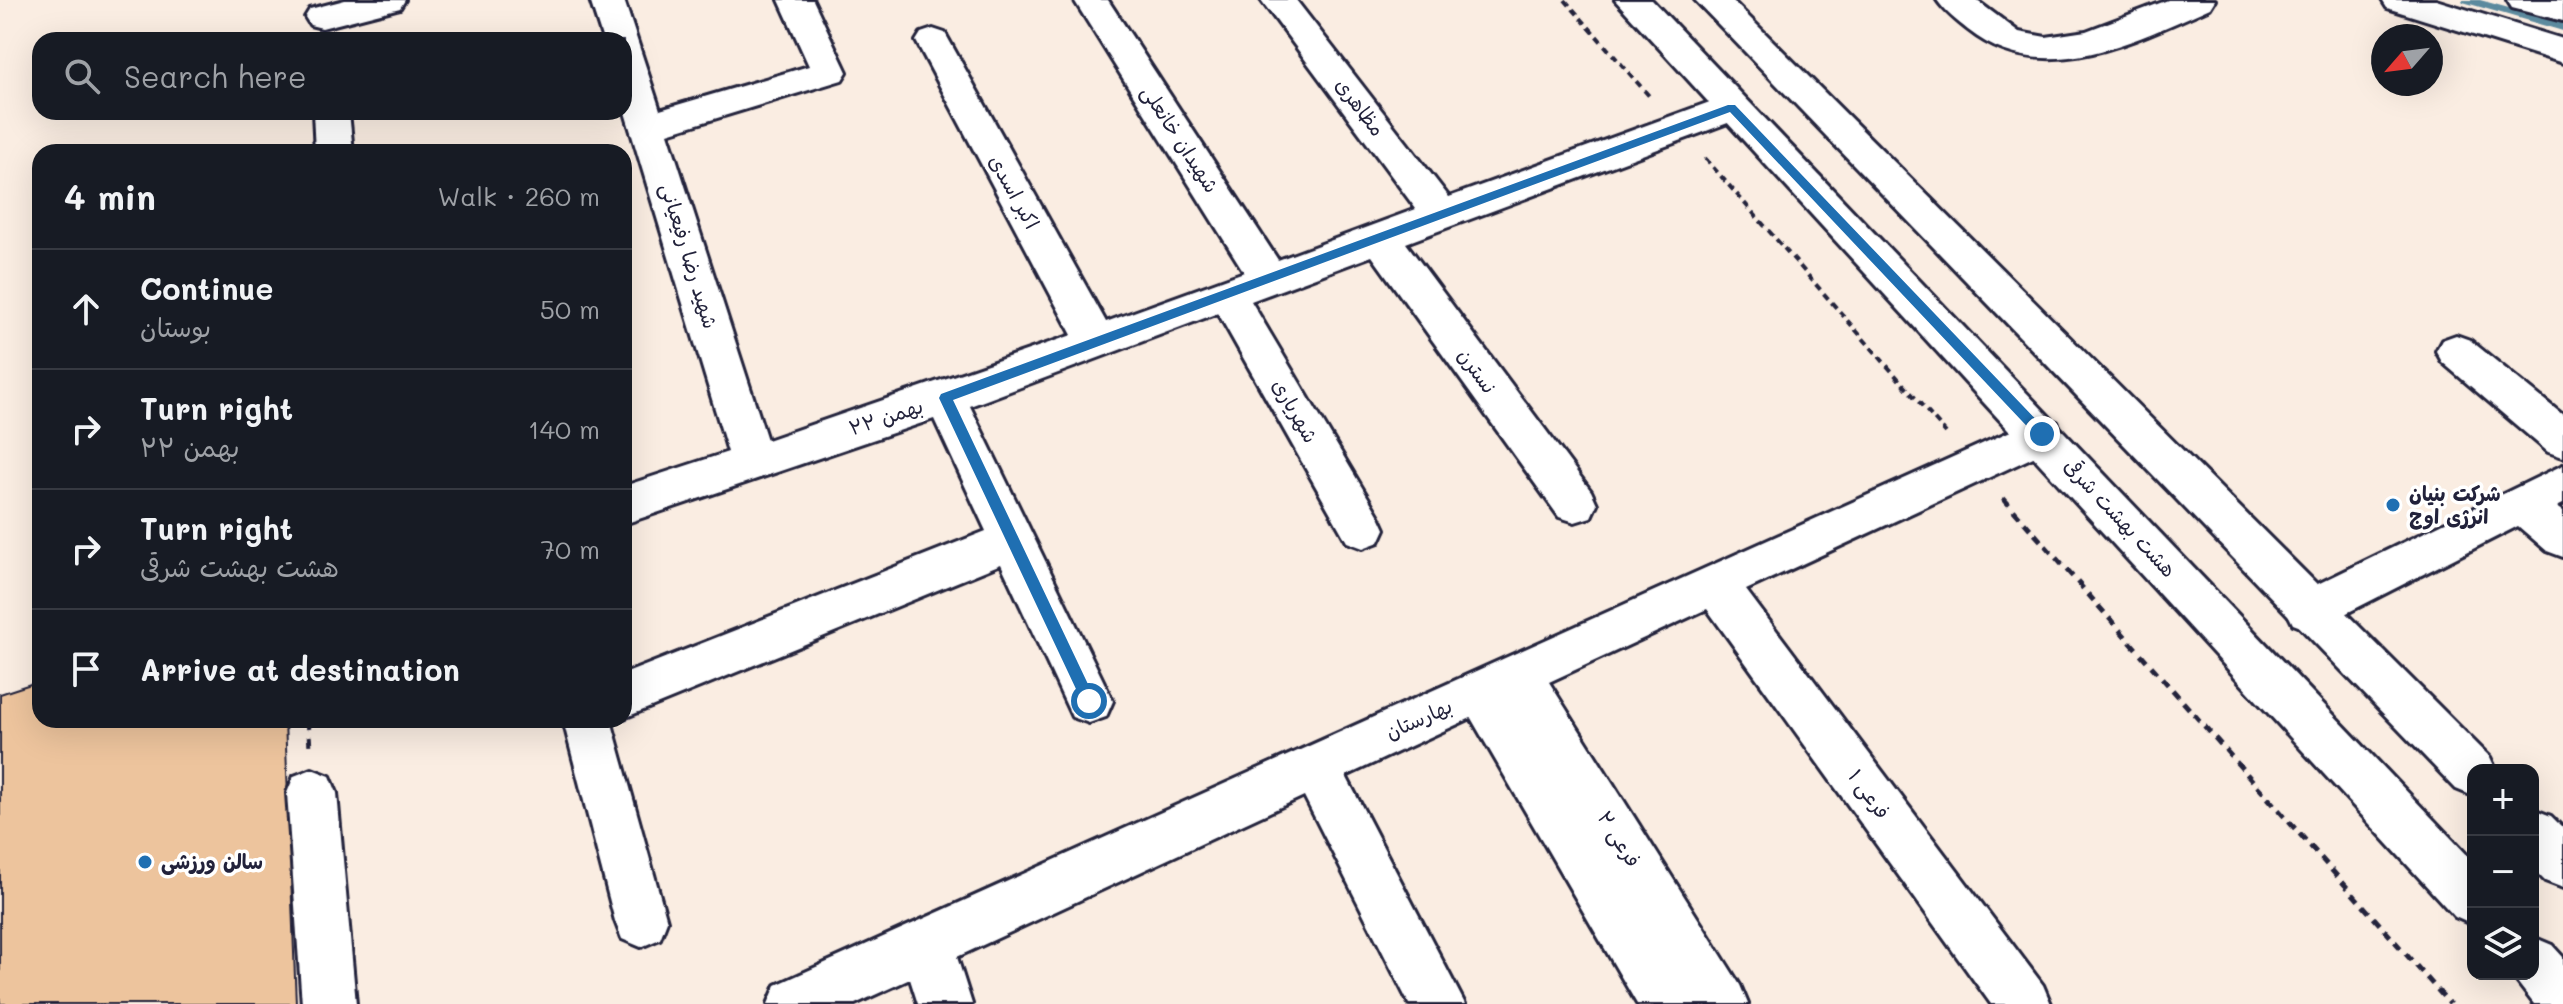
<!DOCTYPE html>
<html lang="en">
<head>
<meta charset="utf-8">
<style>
  :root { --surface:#171b24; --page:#242831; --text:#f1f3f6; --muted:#9ea1a6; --line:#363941 }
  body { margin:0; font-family:Mali,"Playpen Sans Arabic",sans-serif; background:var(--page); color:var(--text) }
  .controls { position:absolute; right:24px; bottom:24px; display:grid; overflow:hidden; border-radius:16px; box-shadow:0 8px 32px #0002 }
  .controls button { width:72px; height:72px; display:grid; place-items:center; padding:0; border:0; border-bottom:2px solid var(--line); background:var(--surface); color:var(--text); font:40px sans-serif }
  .compass { position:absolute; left:2371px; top:24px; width:72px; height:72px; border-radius:50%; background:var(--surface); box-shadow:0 8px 32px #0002; rotate:242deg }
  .stop { position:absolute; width:24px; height:24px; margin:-18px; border:6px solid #1f6fb2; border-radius:50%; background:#fff }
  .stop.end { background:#1f6fb2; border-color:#fff; box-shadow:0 2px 8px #0008 }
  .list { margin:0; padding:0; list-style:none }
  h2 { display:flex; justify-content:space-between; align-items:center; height:104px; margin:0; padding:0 32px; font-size:34px }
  h2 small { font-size:26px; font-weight:400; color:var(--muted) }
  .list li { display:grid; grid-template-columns:52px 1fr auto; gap:24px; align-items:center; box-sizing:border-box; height:120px; padding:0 32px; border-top:2px solid var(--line) }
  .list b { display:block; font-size:30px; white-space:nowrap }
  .list p { margin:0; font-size:26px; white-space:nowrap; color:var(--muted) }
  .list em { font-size:26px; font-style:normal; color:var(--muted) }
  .icon { flex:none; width:44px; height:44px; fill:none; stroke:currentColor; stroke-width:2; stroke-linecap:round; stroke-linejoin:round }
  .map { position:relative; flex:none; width:2563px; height:1004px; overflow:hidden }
  .search { position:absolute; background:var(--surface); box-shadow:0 8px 32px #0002; left:32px; top:32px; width:600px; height:88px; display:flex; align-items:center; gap:20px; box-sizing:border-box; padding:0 28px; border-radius:24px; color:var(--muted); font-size:30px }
  .panel { position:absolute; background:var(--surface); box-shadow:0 8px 32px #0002; left:32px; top:144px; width:600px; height:584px; border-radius:24px }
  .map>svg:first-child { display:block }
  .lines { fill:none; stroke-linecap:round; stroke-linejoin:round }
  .stream { fill:#5c8a9e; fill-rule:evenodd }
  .building { fill:#edc49d; stroke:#22223b; stroke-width:2 }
  .street-casing { stroke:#22223b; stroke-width:6 }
  .secondary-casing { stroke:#22223b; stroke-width:6 }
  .path-far1 { stroke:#22223b; stroke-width:4; stroke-dasharray:7 5; stroke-linecap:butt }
  .path { stroke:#22223b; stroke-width:5; stroke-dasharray:9 7; stroke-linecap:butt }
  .street { fill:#fff; fill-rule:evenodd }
  .secondary { fill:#fff; fill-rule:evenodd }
  .route { fill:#1f6fb2 }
  .poi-dot { fill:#1f6fb2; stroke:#fff; stroke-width:3 }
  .labels { text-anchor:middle; stroke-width:7; stroke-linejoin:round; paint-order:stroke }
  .street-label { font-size:20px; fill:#22223b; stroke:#fff }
  .poi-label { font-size:20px; font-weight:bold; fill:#22223b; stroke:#fff; text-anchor:start }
</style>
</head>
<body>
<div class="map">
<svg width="2563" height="1004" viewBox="0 0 2563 1004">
  <rect width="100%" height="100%" fill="#faede2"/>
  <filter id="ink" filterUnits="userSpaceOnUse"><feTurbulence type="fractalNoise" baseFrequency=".0125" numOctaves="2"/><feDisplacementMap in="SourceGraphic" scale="16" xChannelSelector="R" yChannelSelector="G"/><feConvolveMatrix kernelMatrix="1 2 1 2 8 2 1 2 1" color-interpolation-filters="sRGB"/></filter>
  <g filter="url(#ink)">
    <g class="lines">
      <polygon class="stream" points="2462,0 2480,0 2563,23 2563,31 2463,2"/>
    </g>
    <polygon class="building" points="40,681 40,720 285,720 296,1004 0,1004 0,694"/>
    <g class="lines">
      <defs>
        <g id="street">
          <polygon points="345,0 405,0 400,8 322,28 310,25 305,17 310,9"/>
          <polygon points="590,0 624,0 660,110 809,66 779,0 813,0 847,72 842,80 668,133 767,440 1072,335 916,41 921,33 933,29 945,33 1106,322 1244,272 1074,0 1108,0 1278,260 1416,209 1261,0 1296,0 1449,197 1718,99 1731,96 1744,99 1749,108 1744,117 1406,243 1591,491 1597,504 1591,517 1575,522 1559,517 1372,256 1251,301 1379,516 1385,529 1379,542 1363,548 1347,542 1218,313 970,406 1113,701 1106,717 1089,723 1072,717 1001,564 624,718 624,674 986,531 934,419 624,524 624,486 728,452 624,109 624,40 603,40"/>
          <path d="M1937 0H1976L2019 32 2046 37 2086 31 2168 0H2215L2210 8C2134 41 2043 90 1968 30 1957 21 1945 12 1937 0Z"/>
          <polygon points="2382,0 2436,0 2563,39 2563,63 2387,8"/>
          <polygon points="2507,0 2563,0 2563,21 2512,8"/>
          <polygon points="313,112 349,112 353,152 315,152"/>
          <polygon points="2456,335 2470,340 2563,415 2563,457 2548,452 2442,362 2436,351 2442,340"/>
          <polygon points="2042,417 2057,422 2063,434 2057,446 1746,590 2043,985 2051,1004 1991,1004 1707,609 1549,682 1740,985 1748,1004 1637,1004 1471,718 1346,776 1465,1004 1409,1004 1304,796 957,957 972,1004 918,1004 910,979 855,1004 768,1004 776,985"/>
          <polygon points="2563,465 2563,504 2557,507 2563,511 2563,557 2547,551 2518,526 2325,624 2309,630 2293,624 2286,610 2293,596"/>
          <polygon points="563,720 611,720 667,921 660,939 641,947 622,939 615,921"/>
          <polygon points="312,769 330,776 337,793 356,1004 302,1004 287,793 294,776"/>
        </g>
        <g id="secondary">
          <polygon points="1615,0 1652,0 2473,861 2473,925 2455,917"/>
          <polygon points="1695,0 1732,0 2490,757 2496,770 2473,770 2473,796 2456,789"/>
          <polygon points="2533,809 2551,816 2563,828 2563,888 2545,881 2533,869"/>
          <polygon points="2533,937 2552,945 2563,957 2563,1004 2534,1004 2511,974 2533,974"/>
        </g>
      </defs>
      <use href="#street" class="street-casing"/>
      <use href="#secondary" class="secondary-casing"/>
      <g class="path-far1">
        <polyline points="1565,0 1650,97"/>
        <polyline points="1705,158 1946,433"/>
      </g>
      <g class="path">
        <polyline points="2003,498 2450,1004"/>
        <polyline points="308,720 310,747"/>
      </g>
      <use href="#street" class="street"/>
      <use href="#secondary" class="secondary"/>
    </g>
  </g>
  <polygon class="route" points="1728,105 1735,105 2047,431 2047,438 2038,438 1730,112 953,400 1096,701 1089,708 1084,706 939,398 941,394"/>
  <g class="poi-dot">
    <circle cx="2393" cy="505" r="8"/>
    <circle cx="145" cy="862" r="8"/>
  </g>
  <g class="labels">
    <g class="street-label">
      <text transform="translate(1360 107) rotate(53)" y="7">مظاهری</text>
      <text transform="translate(1180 139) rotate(57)" y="7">شهیدان خانعلی</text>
      <text transform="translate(1014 192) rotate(61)" y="7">اکبر اسدی</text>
      <text transform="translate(689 256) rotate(73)" y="7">شهید رضا رفیعیانی</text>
      <text transform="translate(1477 371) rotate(54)" y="7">نسترن</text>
      <text transform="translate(1295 411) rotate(60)" y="7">شهریاری</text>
      <text transform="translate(886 417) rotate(-18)" y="7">۲۲ بهمن</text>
      <text transform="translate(2120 518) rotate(47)" y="7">هشت بهشت شرقی</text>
      <text transform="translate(1419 719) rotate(-24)" y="7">بهارستان</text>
      <text transform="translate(1869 794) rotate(54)" y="7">فرعی ۱</text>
      <text transform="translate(1619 839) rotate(58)" y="7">فرعی ۲</text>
    </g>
    <g class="poi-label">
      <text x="2409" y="501">شرکت بنیان<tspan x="2409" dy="23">انرژی اوج</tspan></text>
      <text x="161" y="869">سالن ورزشی</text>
    </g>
  </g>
</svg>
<div class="controls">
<button>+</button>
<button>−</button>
<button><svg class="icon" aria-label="layers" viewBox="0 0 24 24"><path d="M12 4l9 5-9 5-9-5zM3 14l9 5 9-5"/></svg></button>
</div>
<svg class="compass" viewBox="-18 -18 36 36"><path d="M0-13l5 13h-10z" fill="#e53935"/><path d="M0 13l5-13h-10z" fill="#9ea1a6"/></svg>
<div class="stop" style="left:1089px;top:701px"></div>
<div class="stop end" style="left:2042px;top:434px"></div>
<div class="search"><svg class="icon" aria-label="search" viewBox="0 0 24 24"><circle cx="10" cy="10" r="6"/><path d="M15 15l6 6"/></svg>Search here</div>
<section class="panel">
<h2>4 min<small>Walk · 260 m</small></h2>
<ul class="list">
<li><svg class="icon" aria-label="ahead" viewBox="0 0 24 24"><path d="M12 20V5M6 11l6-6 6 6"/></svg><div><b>Continue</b><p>بوستان</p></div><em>50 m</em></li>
<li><svg class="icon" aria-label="right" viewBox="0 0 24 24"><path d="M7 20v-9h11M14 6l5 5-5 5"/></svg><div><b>Turn right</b><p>۲۲ بهمن</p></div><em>140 m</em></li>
<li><svg class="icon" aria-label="right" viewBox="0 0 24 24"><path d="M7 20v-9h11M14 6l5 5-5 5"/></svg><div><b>Turn right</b><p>هشت بهشت شرقی</p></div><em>70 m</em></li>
<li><svg class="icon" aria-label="arrive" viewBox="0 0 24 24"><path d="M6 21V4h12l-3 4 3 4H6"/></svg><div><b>Arrive at destination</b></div></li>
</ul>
</section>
</div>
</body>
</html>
